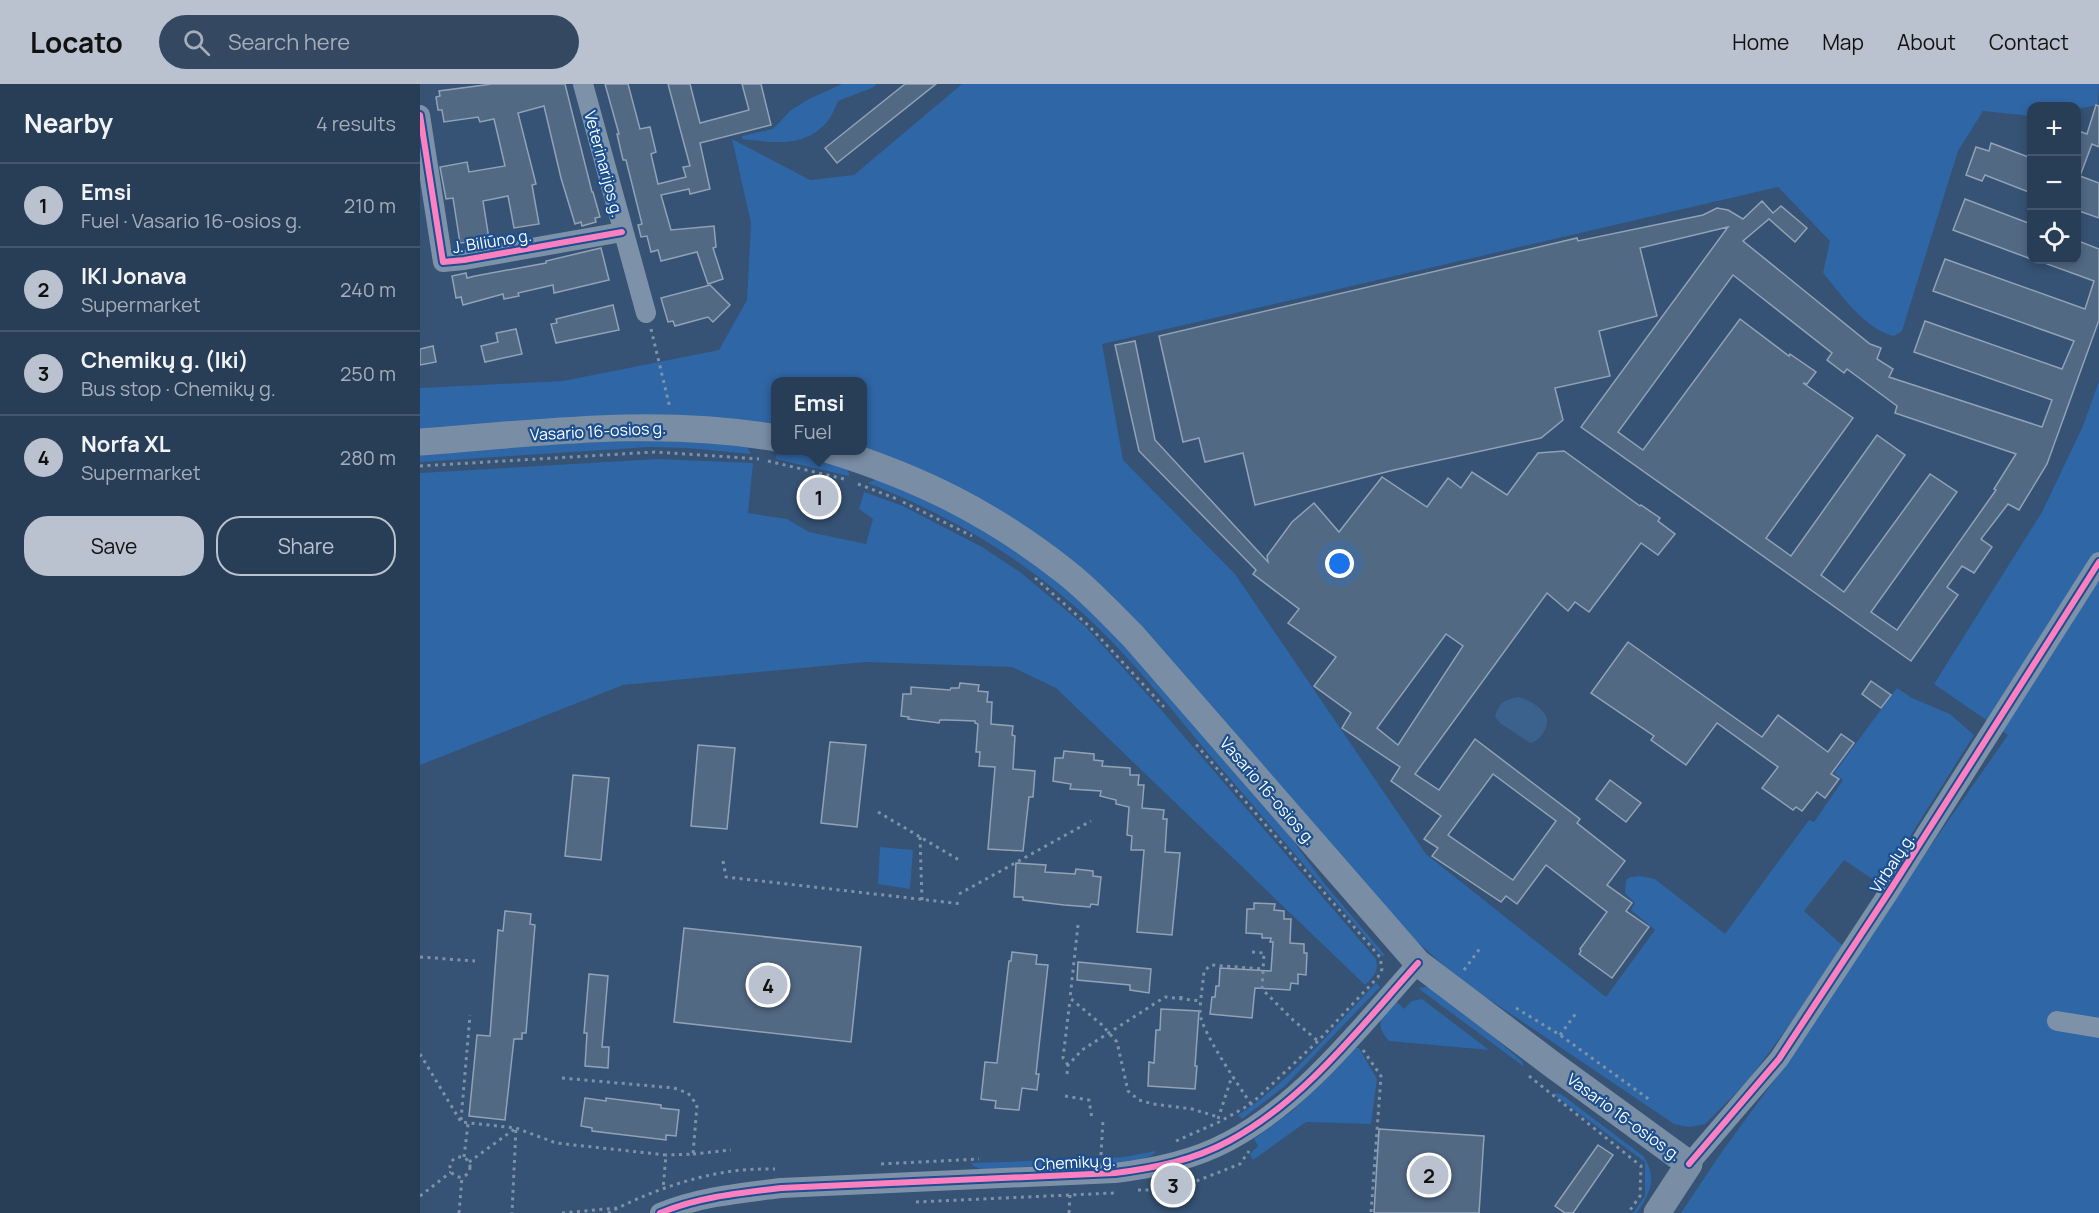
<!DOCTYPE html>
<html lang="en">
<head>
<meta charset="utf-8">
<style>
  :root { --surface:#283e57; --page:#344961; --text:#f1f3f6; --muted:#a5aeba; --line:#44576d; --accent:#b9c2ce }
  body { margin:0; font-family:Manrope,sans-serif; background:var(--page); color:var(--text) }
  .controls { position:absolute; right:18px; top:18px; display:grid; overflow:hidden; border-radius:12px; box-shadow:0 3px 9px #0003 }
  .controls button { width:54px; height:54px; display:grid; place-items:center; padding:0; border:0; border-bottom:2px solid var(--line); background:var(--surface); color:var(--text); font:30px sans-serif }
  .you { position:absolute; left:920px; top:480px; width:21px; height:21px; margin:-15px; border:4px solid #fff; border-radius:50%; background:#1a73e8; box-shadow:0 0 0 9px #1a73e833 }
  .badge { display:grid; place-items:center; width:39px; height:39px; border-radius:50%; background:var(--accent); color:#111; font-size:20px; font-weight:700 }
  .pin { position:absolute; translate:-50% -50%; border:3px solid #fff; box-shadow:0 2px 6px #0006 }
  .popup { position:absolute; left:351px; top:293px; width:96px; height:78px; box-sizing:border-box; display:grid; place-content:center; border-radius:12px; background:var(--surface); filter:drop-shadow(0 2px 4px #0005); font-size:20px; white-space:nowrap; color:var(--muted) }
  .popup b { font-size:22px; color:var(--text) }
  .popup::after { content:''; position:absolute; left:50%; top:100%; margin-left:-12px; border:12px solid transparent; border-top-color:var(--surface) }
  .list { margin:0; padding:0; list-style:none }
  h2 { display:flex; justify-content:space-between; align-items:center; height:78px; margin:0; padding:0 24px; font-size:26px }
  h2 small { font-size:20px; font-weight:400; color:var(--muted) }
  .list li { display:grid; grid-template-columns:39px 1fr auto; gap:18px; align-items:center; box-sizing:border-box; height:84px; padding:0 24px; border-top:2px solid var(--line) }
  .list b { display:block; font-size:22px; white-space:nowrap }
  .list p { margin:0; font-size:20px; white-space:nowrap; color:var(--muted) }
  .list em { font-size:20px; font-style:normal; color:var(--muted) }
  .actions { display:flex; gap:12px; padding:18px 24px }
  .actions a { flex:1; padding:14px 0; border:2px solid var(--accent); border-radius:24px; text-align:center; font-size:21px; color:var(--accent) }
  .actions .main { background:var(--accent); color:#111 }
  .icon { flex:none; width:33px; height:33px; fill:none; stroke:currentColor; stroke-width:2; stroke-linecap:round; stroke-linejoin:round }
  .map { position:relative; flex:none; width:1679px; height:1129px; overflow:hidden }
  header { display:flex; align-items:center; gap:36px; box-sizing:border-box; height:84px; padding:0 30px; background:var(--accent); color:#111 }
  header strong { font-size:28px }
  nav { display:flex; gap:33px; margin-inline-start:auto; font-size:21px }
  .search { width:420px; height:54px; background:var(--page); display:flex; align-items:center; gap:15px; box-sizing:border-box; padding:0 21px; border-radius:33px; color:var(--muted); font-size:22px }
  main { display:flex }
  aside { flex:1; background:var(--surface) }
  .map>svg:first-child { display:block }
  .green { fill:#2f66a5 }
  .water { fill:#3b618d }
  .building { fill:#526984; stroke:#92a2b6; stroke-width:1.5; fill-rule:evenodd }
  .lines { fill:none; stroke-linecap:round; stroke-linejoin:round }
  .path { stroke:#7d92a8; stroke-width:3; stroke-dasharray:3 4.5; stroke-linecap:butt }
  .minor { stroke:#7d92a8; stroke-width:20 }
  .secondary { stroke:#798da4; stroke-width:27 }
  .cycleway-casing { stroke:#1b4f8f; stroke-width:10 }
  .cycleway { stroke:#ff80c0; stroke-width:6 }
  .labels { text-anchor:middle; stroke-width:4.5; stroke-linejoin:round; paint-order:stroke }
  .street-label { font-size:16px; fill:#fff; stroke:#1b4f8f }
</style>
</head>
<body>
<header>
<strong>Locato</strong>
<div class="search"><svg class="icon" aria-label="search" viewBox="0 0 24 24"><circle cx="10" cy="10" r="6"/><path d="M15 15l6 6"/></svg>Search here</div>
<nav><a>Home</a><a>Map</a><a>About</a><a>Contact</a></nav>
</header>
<main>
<aside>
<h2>Nearby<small>4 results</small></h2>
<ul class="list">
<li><span class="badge">1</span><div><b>Emsi</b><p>Fuel · Vasario 16-osios g.</p></div><em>210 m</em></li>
<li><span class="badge">2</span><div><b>IKI Jonava</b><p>Supermarket</p></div><em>240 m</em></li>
<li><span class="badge">3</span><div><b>Chemikų g. (Iki)</b><p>Bus stop · Chemikų g.</p></div><em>250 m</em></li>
<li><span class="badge">4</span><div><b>Norfa XL</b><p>Supermarket</p></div><em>280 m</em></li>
</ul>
<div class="actions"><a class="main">Save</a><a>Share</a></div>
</aside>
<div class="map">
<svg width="1679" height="1129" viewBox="0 0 1679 1129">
  <rect width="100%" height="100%" fill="#365274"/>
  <g class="green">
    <path d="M422 0H457L452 4 418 17C415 24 412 32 407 38 383 65 353 58 322 55V52L353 45 371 26 389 15Z"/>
    <path d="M542 0H1679L1678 21 1657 25 1656 22H1612L1611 32 1563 27 1538 67 1482 247 1474 252C1444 245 1422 211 1403 189L1410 157 1358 103 682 260 703 376 815 490 1006 770 1186 913 1235 846 1211 826 1215 819 1205 809 1206 796 1210 793 1220 792 1235 795 1305 850 1389 736 1394 738 1423 696 1414 689 1477 604 1492 614 1530 630 1554 651 1460 800 1424 776 1384 827 1423 862 1370 940 1327 998 1285 1040 1269 1043 1254 1040 1039 895 987 849 730 552 691 510 642 469 443 365 442 298H356L355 344 0 346V304L143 297 299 266 327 216 331 139 312 55 390 96 434 91Z"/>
    <polygon points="1679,297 1679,1129 1261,1129 1301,1069 1369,976 1500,777 1588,651 1514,600 1622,428 1663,342"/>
    <polygon points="236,354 327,363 331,370 268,364 229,363 0,378 0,369"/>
    <polygon points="365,367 424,381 429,389 429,392 355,375 358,369"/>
    <path d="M238 375 333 379 328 429 367 435 389 448 446 460 453 435 439 425 444 408 483 422 562 463 600 488 665 542 743 628 956 875C959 888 954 892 945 901L636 604 592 583 445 578 203 601 0 681V389Z"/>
    <path d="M459 394 560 440 636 493 701 554 866 747 904 799 964 870 963 873C909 810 855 747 800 683 757 633 716 579 668 534 603 474 529 431 448 399Z"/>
    <polygon points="460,763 493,766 490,805 458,800"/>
    <path d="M956 899 960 903 865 1002 822 1035 818 1031C872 996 912 945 956 899Z"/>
    <polygon points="1006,903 1014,904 1025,912 1103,978 1103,982 998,904"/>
    <path d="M1002 915 1069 966 969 957C953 939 962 933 976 917L984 925 992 917Z"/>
    <polygon points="935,964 939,964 957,995 951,1040 886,1038 833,1076 830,1070 838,1062 834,1055 872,1027"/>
    <path d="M1136 1009 1141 1010 1223 1072C1238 1094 1230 1109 1217 1129H1213L1225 1112V1078L1133 1010Z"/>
    <path d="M736 1067C729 1081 668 1081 652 1081L653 1076 704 1073Z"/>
    <polygon points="641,1076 642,1081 561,1085 553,1082 551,1079"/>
  </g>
  <path class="water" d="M1099 613C1108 616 1118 621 1124 629 1133 639 1121 657 1110 659L1080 639 1075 633C1078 619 1085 615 1099 613Z"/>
  <g class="building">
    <polygon points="72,0 145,0 172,108 173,108 180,133 175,134 176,138 162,142 161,138 155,140 141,94 124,22 98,29 116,100 112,101 119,140 94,144 88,112 63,117 69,155 63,156 63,159 49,161 49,158 40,159 33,114 26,115 20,83 47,78 49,88 85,82 74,35 60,38 58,33 24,38 22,26 18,26 16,13 20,12 19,7"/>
    <polygon points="185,0 208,0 220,45 230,43 236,68 231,70 238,100 266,93 263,83 270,82 248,0 270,0 280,39 329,26 322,0 341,0 351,41 280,59 290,105 270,110 269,105 241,111 251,146 294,142 296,163 293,164 303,195 288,200 277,168 241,177 238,166 231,168 227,152 221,153 218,141 222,140 206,76 203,76 197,50 199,50"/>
    <polygon points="485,0 516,0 417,79 405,64"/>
    <polygon points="1676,21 1679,22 1679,63 1672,60 1660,92 1679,99 1679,134 1656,126 1656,46 1667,50"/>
    <polygon points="1571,59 1611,74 1611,109 1565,91 1562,97 1546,91 1556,63 1569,67"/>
    <polygon points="1545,115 1611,140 1611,175 1533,146"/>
    <path d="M1342 117 1353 129 1361 122 1387 144 1375 158 1349 135 1323 157 1450 260 1461 264 1457 275 1473 285 1469 293 1622 343 1632 316 1494 268 1505 237 1642 285 1654 257 1513 207 1525 175 1665 225 1674 197 1619 177V176H1656V156L1679 165V236L1627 380 1599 426 1588 420 1561 455 1572 463 1554 489 1542 482 1527 503 1538 511 1491 577 1161 343 1308 143 1220 164 1237 232 1179 247 1190 292 1135 304 1143 336 1121 354 974 386 835 421 823 369 785 378 779 354 763 358 739 252 1157 154 1158 157 1283 131 1297 124 1308 126 1323 135ZM1313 191 1412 269 1407 276 1424 289 1427 285 1477 322 1475 329 1596 370 1574 405 1576 406 1477 546 1451 528 1537 408 1510 390 1424 508 1401 491 1485 371 1457 351 1371 472 1346 454 1433 334 1383 299 1387 300 1396 288 1370 270 1369 272 1320 235 1223 366 1198 348Z"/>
    <polygon points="181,164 189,196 134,209 133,201 98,209 99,212 84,215 83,210 43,221 41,213 36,214 32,192 46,189 47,194 55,192 126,179 126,177"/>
    <polygon points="290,201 310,221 293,238 288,233 255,242 253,237 248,238 241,214"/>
    <polygon points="193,221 199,246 136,259 131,240 137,239 136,235"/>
    <polygon points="96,245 102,270 65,278 61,262 78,258 76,249"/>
    <path d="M715 257 735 356 848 478 847 472 872 438 894 419 919 448 962 393 1007 423 1028 394 1041 404 1052 388 1087 411 1118 369 1144 367 1220 422 1221 421 1240 434 1238 437 1255 450 1238 471 1221 459 1169 528 1155 518 1148 527 1127 509 995 690 1019 706 1055 655 1160 735 1157 739 1205 777 1187 801 1212 819 1206 827 1229 843 1192 894 1159 870 1161 867 1160 865 1187 828 1126 781 1097 820 1086 812 1081 818 1012 772 1018 764 1004 755 1021 732 971 697 980 683 922 644 931 629 894 602 916 573 868 539 879 525 833 490 836 486 719 367 695 261ZM1026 550 1043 562 978 661 957 644ZM1073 690 1136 737 1093 796 1028 751Z"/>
    <polygon points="13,262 16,278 0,281 0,265"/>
    <polygon points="391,400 412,404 408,427 386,423"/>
    <polygon points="1208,558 1342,653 1358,631 1408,668 1421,650 1434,659 1411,690 1419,695 1405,714 1397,708 1382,727 1376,723 1373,726 1342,704 1358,683 1297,639 1266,681 1231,656 1234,652 1171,609"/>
    <polygon points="1451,597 1471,611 1461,624 1442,610"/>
    <polygon points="540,599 559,601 558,607 568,608 567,618 572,618 571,640 593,642 592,651 595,652 593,685 615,687 613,713 609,713 603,767 568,765 575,683 559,682 560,668 556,668 558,640 555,639 555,637 528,636 520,636 519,639 488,635 489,633 481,632 483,610 491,610 491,603 530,606 531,604 539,604"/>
    <polygon points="410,658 446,661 437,743 401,739"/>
    <polygon points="278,661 315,664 307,745 271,742"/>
    <polygon points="644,667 674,670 674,676 683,677 682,682 710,684 710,691 719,691 718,701 724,701 722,724 744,726 743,735 747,735 745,768 760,769 752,851 717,848 724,766 711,766 712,752 707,751 709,723 696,720 696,716 680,712 681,707 650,705 651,700 633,697 635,674 643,674"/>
    <polygon points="153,691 189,694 181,776 145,772"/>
    <polygon points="1190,696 1221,719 1206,738 1176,715"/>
    <polygon points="596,779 626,781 625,788 655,790 656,785 673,787 673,792 681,793 678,821 671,820 670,823 644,821 603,816 603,813 594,813"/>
    <polygon points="834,819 855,820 854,826 864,827 864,835 871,835 870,859 884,860 884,869 887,869 886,891 878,890 878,900 871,899 870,906 835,904 832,934 790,930 792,913 795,913 796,902 799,902 800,884 851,887 853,858 850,858 851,854 842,854 842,850 826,849 827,825 834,825"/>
    <polygon points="85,827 111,830 110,840 115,841 106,949 102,949 102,955 94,955 85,1036 49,1032 57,951 70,952 78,846 83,847"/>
    <polygon points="264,844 441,863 431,958 254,938"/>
    <polygon points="592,868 617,871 616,880 628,881 616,990 619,990 617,1006 602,1004 599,1026 575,1024 576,1017 561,1015 565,978 577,979 589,877 591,877"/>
    <polygon points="658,878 731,885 729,909 710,906 710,901 657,896"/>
    <polygon points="169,890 188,892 182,963 189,963 188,984 165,982 167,949 164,949"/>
    <polygon points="741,925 779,927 775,982 777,982 775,1005 728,1002 729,978 734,979 736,946 740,946"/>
    <polygon points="165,1014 186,1017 186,1014 241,1021 241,1024 259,1026 256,1052 246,1051 246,1056 172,1047 172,1044 161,1042"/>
    <polygon points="959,1045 1064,1052 1059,1129 954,1129"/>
    <polygon points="1178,1061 1193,1071 1153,1129 1145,1129 1135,1122"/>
  </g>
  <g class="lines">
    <g class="path">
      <polyline points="231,245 250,324"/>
      <polyline points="348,377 424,395"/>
      <polyline points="0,382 235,368 339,375"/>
      <polyline points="438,400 477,415"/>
      <polyline points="483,418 552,452"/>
      <polyline points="615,494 668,541 744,623"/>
      <polyline points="458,728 539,776"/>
      <polyline points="500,753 502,816"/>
      <polyline points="303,777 306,793 542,820"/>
      <polyline points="539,810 671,737"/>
      <polyline points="658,841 650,914 682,941 697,958 708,1007 719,1016 733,1020 772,1025 798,1033"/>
      <polyline points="832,868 844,869 842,905 873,936 898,957"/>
      <polyline points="0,873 55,877"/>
      <polyline points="1044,886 1061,863"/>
      <polyline points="761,915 761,908"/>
      <polyline points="1096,924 1140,951 1230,1016"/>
      <polyline points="1140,951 1157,928"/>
      <polyline points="943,966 961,992 951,1129"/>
      <polyline points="0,970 41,1038 96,1044 136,1059 246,1071 243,1105"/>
      <polyline points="648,981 643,974 650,916"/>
      <polyline points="647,990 648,981 662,966 745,913 781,917"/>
      <polyline points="1109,992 1221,1082 1220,1112 1208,1129"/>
      <polyline points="142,994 254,1004 268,1009 277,1021 273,1070 246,1071"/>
      <polyline points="645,1012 669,1016 672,1035"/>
      <path d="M831 1020C819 1002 781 947 780 929 780 915 783 901 784 887L791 881 843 885"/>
      <polyline points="798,1035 812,992"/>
      <polyline points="41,1036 50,931"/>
      <polyline points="756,1057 799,1038 831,1020 898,957 958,893 962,885 960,873 774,658"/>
      <polyline points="273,1070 311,1066"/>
      <polyline points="681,1071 683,1036"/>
      <circle cx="40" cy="1083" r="10"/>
      <polyline points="44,1073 48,1040"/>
      <polyline points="49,1078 96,1044 92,1129"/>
      <polyline points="461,1080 559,1075"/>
      <polyline points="718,1106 748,1106 774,1098 820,1080 829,1067"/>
      <polyline points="0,1112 31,1088"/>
      <polyline points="496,1118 694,1109"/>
      <polyline points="39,1129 42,1093"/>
      <polyline points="142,1129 197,1124"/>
      <path d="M188 1129C226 1109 270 1093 313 1087 327 1085 341 1085 355 1085"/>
      <polyline points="649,1129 650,1111"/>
    </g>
    <g class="minor">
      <polyline points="163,0 226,229"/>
      <polyline points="0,31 23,178 44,176 202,148"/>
      <polyline points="1637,937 1679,944"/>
      <polyline points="1269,1080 1359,975 1469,808 1679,478"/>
      <path d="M240 1129C278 1113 320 1109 361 1104L695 1089C735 1084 774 1076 809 1057 884 1017 942 941 998 879"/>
    </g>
    <g class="secondary">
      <path d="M0 358C118 349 238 333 356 354"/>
      <path d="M410 366C500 394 573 430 647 489 671 508 692 531 713 552L998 879 1133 981 1269 1080 1237 1129"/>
    </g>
    <defs>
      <g id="cycleway">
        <polyline points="0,31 23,178 44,176 202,148"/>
        <polyline points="1269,1080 1359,975 1469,808 1679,478"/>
        <path d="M240 1129C278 1113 320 1109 361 1104L695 1089C735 1084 774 1076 809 1057 884 1017 942 941 998 879"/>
      </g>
    </defs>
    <use href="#cycleway" class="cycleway-casing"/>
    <use href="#cycleway" class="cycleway"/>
  </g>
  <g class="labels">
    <g class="street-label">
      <text transform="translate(184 80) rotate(75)" y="6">Veterinarijos g.</text>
      <text transform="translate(72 157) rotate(-9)" y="6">J. Biliūno g.</text>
      <text transform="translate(178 347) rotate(-3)" y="6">Vasario 16-osios g.</text>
      <text transform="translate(848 707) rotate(49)" y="6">Vasario 16-osios g.</text>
      <text transform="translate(1472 779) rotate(-57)" y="6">Virbalų g.</text>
      <text transform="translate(1204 1033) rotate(36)" y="6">Vasario 16-osios g.</text>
      <text transform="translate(655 1078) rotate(-3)" y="6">Chemikų g.</text>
    </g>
  </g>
</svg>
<div class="controls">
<button>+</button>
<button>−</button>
<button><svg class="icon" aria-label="locate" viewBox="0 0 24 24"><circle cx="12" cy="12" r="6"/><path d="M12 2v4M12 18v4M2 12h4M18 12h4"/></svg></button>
</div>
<div class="you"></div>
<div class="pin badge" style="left:399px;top:413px">1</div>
<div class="popup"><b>Emsi</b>Fuel</div>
<div class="pin badge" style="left:1009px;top:1091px">2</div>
<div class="pin badge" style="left:753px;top:1101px">3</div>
<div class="pin badge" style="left:348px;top:901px">4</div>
</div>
</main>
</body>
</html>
